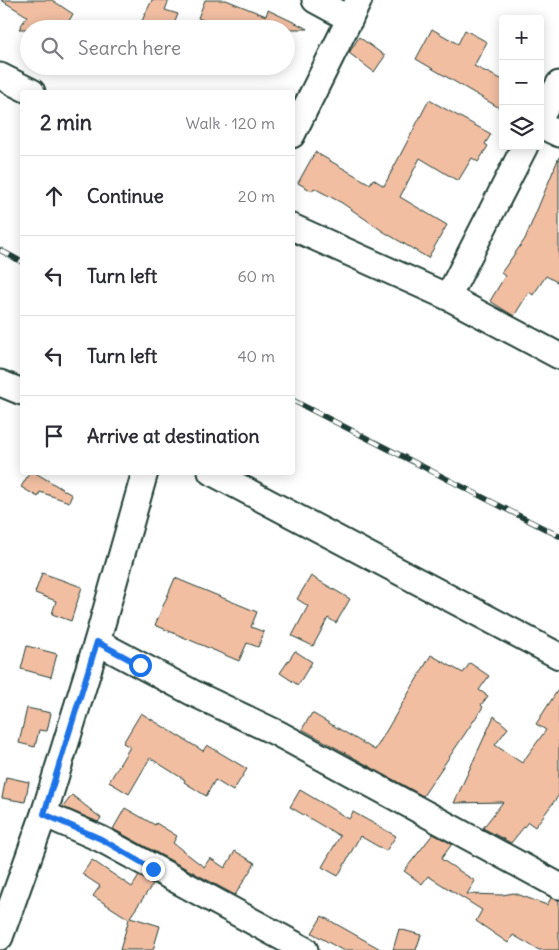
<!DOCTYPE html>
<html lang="en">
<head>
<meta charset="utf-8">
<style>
  :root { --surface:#fff; --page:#f2f2f3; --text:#2b2b33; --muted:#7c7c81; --line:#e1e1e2 }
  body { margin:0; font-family:Delius,sans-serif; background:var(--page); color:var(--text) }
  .controls { position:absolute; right:15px; top:15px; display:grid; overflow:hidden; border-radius:5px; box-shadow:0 2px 12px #0003 }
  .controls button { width:45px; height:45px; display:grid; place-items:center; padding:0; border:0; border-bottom:1px solid var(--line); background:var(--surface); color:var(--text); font:25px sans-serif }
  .stop { position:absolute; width:15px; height:15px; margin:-11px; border:4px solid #1a73e8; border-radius:50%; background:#fff }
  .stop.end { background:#1a73e8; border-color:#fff; box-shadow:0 1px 5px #0008 }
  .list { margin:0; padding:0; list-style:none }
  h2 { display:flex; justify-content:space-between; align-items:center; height:65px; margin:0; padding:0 20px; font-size:21px }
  h2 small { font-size:16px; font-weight:400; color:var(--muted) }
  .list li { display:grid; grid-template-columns:32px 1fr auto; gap:15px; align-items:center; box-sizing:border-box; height:80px; padding:0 20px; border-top:1px solid var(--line) }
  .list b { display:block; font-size:19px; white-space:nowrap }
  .list em { font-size:16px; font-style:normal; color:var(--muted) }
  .icon { flex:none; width:28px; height:28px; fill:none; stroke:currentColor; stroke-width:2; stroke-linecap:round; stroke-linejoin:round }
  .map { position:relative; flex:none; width:559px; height:950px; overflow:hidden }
  .search { position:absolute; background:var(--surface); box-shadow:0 2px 12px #0003; left:20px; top:20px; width:275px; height:55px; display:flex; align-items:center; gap:12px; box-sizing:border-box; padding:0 18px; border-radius:28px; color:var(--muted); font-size:19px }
  .panel { position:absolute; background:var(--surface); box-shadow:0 2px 12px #0003; left:20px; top:90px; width:275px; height:385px; border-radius:5px }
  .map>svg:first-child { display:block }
  .building { fill:#f1bea2; stroke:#1f3d34 }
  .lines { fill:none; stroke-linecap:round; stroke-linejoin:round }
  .minor-casing { stroke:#1f3d34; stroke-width:29 }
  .minor { stroke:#fff; stroke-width:25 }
  .rail-casing { stroke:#1f3d34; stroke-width:5.5 }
  .rail { stroke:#fff; stroke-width:4; stroke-dasharray:11; stroke-linecap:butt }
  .route { stroke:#1a73e8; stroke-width:6 }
</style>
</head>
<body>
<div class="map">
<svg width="559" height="950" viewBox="0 0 559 950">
  <rect width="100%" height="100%" fill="#fff"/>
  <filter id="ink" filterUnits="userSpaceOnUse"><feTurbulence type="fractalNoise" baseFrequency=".02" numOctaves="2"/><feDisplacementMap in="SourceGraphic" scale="10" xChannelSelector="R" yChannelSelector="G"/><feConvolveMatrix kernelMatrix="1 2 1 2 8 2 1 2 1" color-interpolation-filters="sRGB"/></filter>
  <g filter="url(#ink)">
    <g class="building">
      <polygon points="1,0 52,0 73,14 64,29 19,29 27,16"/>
      <polygon points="152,0 169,0 165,10 178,14 172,29 138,29"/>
      <polygon points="205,0 226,0 266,16 268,10 308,29 227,29 198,18"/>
      <polygon points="432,29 458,44 465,30 487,42 474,66 503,80 503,110 416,59"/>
      <polygon points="359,37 385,56 374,72 349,53"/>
      <polygon points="429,100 491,134 485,144 488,146 478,162 472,158 458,181 420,158 400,197 447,225 428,258 384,232 342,203 314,188 312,191 298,183 315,152 370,184 373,179 384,186"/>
      <polygon points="559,157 559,283 546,276 533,295 529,292 514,316 490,301 505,276 501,273 525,239"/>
      <polygon points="30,472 34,472 72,495 69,502 40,492 38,497 21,487"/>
      <polygon points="42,573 82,587 71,621 52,614 56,601 35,593"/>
      <polygon points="311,576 350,599 336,623 328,618 313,646 292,636 308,606 297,599"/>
      <polygon points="175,578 257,612 251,627 264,632 258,647 247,643 239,661 155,625"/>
      <polygon points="27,646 57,654 51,677 21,669"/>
      <polygon points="295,651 312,662 298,685 280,673"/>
      <polygon points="431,655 463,673 470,663 489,676 479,690 488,696 481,705 483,707 423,796 302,729 312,713 375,750"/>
      <polygon points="559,688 559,795 535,827 528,822 511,843 483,828 503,802 454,803 494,716 508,728 495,745 522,763 546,730 536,724"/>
      <polygon points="27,708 51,713 47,731 39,730 35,747 19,743"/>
      <polygon points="141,713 203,751 207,745 247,769 233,791 215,780 206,796 184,782 185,780 150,758 129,794 109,782 130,747 123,743"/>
      <polygon points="6,777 29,782 25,802 2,798"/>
      <polygon points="300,790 349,819 353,812 396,836 386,851 360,836 338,876 322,867 340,836 290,807"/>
      <polygon points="72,795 101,818 98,822 63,807"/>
      <polygon points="125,808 155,825 156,823 177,836 173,843 204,867 210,858 225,868 235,851 255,863 235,895 113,829"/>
      <polygon points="433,834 452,844 441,859 475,881 467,894 502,895 514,893 547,905 551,898 559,900 559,950 539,950 513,935 508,943 476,921 482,910 428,876 422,884 404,871"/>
      <polygon points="92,860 132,887 139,876 153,884 130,917 160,926 153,950 120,950 129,919 93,896 100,886 82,874"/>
      <polygon points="322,916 382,950 342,950 312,933"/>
      <polygon points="399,929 421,935 416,950 393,950"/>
    </g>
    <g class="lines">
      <defs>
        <g id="minor">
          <polyline points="315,0 350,19"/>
          <polyline points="0,76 32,92"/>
          <polyline points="540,118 559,84"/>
          <polyline points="540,125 559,134"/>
          <polyline points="292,135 359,0"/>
          <polyline points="292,227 448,297 559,356"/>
          <polyline points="448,297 525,146"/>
          <polyline points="0,383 22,392"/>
          <polyline points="211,472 559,656"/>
          <polyline points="97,642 195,694 277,733 559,886"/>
          <polyline points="44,814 101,839 305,950"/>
          <polyline points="0,937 44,814 97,642 145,472"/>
        </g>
      </defs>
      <use href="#minor" class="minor-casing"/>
      <use href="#minor" class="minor"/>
      <defs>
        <g id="rail">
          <polyline points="0,250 22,262"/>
          <polyline points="292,400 559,536"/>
        </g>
      </defs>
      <use href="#rail" class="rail-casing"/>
      <use href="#rail" class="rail"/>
    </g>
  </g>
  <g class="lines" filter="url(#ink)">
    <polyline class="route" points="140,665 97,642 44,814 101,839 153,869"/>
  </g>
</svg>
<div class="controls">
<button>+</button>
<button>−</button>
<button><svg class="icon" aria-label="layers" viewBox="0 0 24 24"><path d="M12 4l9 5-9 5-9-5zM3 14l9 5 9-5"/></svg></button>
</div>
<div class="stop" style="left:140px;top:665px"></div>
<div class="stop end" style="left:153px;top:869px"></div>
<div class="search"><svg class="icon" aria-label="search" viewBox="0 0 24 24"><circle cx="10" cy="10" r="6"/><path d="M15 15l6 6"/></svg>Search here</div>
<section class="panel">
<h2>2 min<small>Walk · 120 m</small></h2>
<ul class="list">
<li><svg class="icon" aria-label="ahead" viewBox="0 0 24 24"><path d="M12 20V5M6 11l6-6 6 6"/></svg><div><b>Continue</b></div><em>20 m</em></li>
<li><svg class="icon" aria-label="left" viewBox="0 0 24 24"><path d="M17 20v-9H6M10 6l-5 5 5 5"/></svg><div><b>Turn left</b></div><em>60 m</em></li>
<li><svg class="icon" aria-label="left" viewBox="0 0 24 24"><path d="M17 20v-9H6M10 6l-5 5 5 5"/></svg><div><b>Turn left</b></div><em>40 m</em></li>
<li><svg class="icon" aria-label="arrive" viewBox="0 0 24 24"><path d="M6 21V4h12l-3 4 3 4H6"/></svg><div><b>Arrive at destination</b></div></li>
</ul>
</section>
</div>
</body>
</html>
